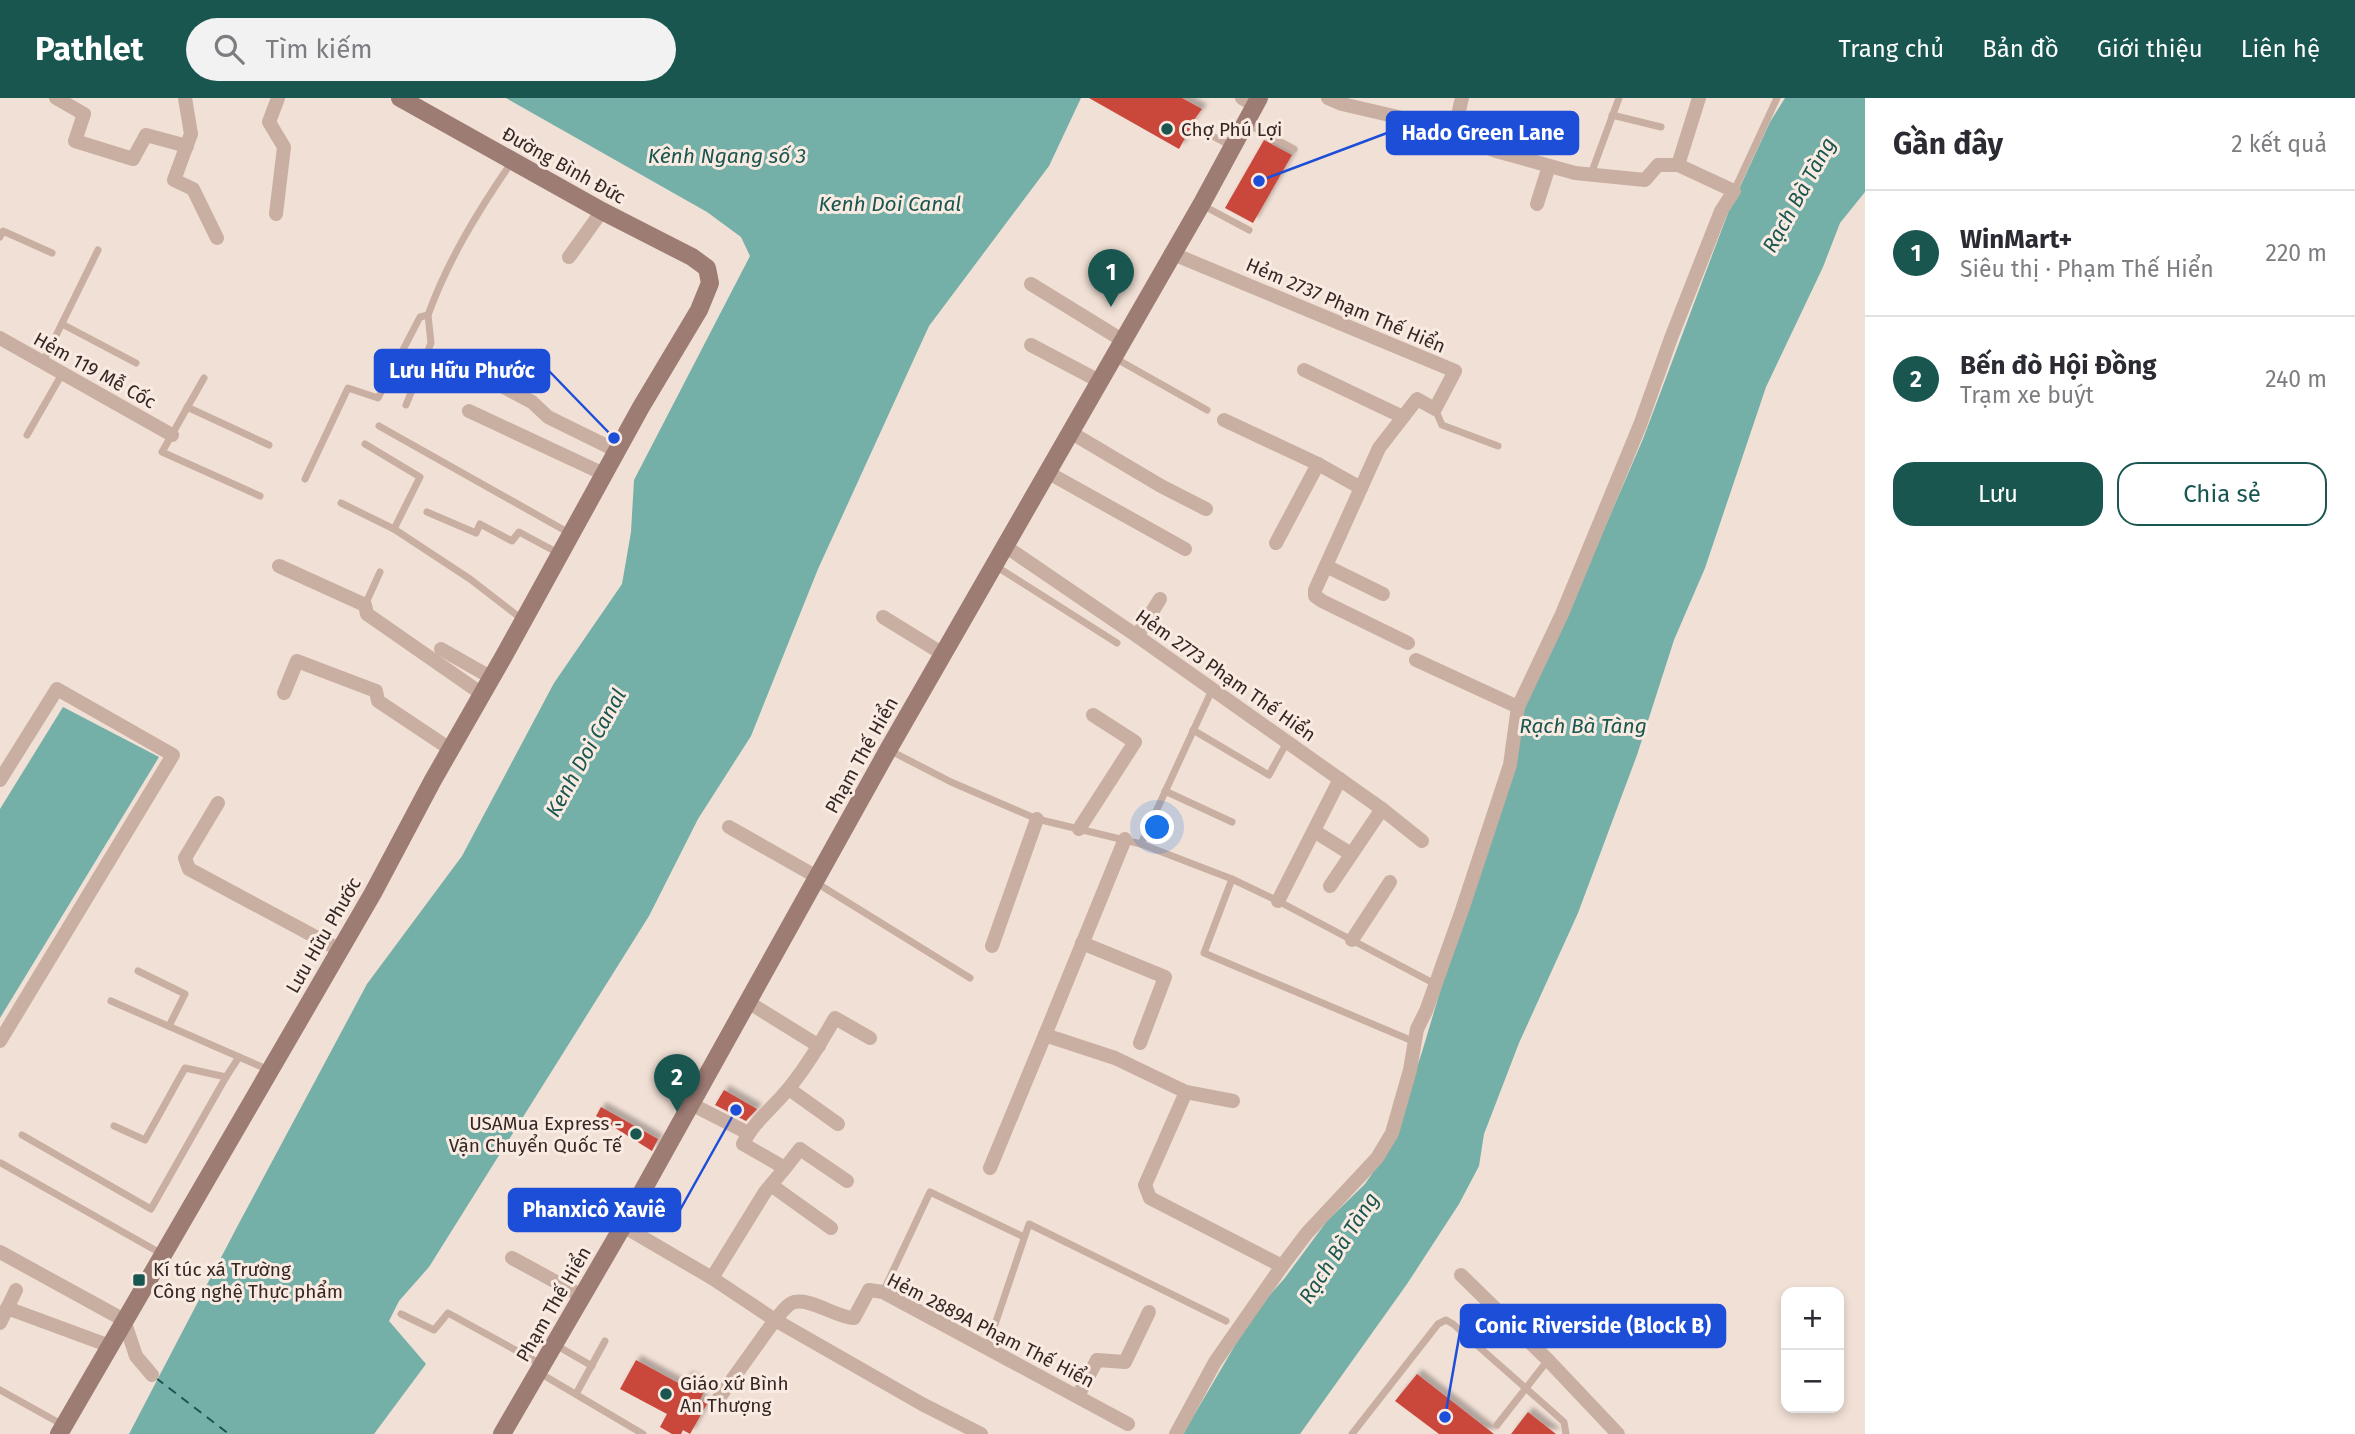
<!DOCTYPE html>
<html lang="vi">
<head>
<meta charset="utf-8">
<style>
  :root { --surface:#fff; --page:#f2f2f3; --text:#2b2b33; --muted:#7c7c81; --line:#e1e1e2; --accent:#195650 }
  body { margin:0; font-family:"Fira Sans",sans-serif; background:var(--page); color:var(--text) }
  .controls { position:absolute; right:21px; bottom:21px; display:grid; overflow:hidden; border-radius:14px; box-shadow:0 4px 10px #0003 }
  .controls button { width:63px; height:63px; display:grid; place-items:center; padding:0; border:0; border-bottom:2px solid var(--line); background:var(--surface); color:var(--text); font:35px sans-serif }
  .you { position:absolute; left:1158px; top:730px; width:24px; height:24px; margin:-18px; border:5px solid #fff; border-radius:50%; background:#1a73e8; box-shadow:0 0 0 10px #1a73e833 }
  .badge { display:grid; place-items:center; width:46px; height:46px; border-radius:50%; background:var(--accent); color:#fff; font-size:23px; font-weight:700 }
  .pin { position:absolute; translate:-50% -58px; filter:drop-shadow(0 2px 4px #0008) }
  .pin::after { content:''; position:absolute; top:37px; width:24px; height:21px; background:inherit; clip-path:polygon(0 0,100% 0,50% 100%) }
  .list { margin:0; padding:0; list-style:none }
  h2 { display:flex; justify-content:space-between; align-items:center; height:91px; margin:0; padding:0 28px; font-size:30px }
  h2 small { font-size:23px; font-weight:400; color:var(--muted) }
  .list li { display:grid; grid-template-columns:46px 1fr auto; gap:21px; align-items:center; box-sizing:border-box; height:126px; padding:0 28px; border-top:2px solid var(--line) }
  .list b { display:block; font-size:26px; white-space:nowrap }
  .list p { margin:0; font-size:23px; white-space:nowrap; color:var(--muted) }
  .list em { font-size:23px; font-style:normal; color:var(--muted) }
  .actions { display:flex; gap:14px; padding:21px 28px }
  .actions a { flex:1; padding:16px 0; border:2px solid var(--accent); border-radius:21px; text-align:center; font-size:24px; color:var(--accent) }
  .actions .main { background:var(--accent); color:#fff }
  .icon { flex:none; width:38px; height:38px; fill:none; stroke:currentColor; stroke-width:2; stroke-linecap:round; stroke-linejoin:round }
  .map { position:relative; flex:none; width:1865px; height:1336px; overflow:hidden }
  header { display:flex; align-items:center; gap:42px; box-sizing:border-box; height:98px; padding:0 35px; background:var(--accent); color:#fff }
  header strong { font-size:33px }
  nav { display:flex; gap:38px; margin-inline-start:auto; font-size:24px }
  .search { width:490px; height:63px; background:var(--page); display:flex; align-items:center; gap:18px; box-sizing:border-box; padding:0 24px; border-radius:38px; color:var(--muted); font-size:26px }
  main { display:flex }
  aside { flex:1; background:var(--surface) }
  .map>svg:first-child { display:block }
  .water { fill:#74afa8 }
  .lines { fill:none; stroke-linecap:round; stroke-linejoin:round }
  .ferry { stroke:#195650; stroke-width:2; stroke-dasharray:9 7; stroke-linecap:butt }
  .building { fill:#ca473b; filter:url(#shadow) }
  .lane { stroke:#c9aea2; stroke-width:7 }
  .street { stroke:#c9aea2; stroke-width:14 }
  .secondary { stroke:#9d7c74; stroke-width:18 }
  .poi-dot { fill:#195650; stroke:#f9ebe2; stroke-width:2.5 }
  .labels { text-anchor:middle; stroke-width:6; stroke-linejoin:round; paint-order:stroke }
  .poi-label { font-size:19px; fill:#342725; stroke:#f9ebe2; text-anchor:start }
  .street-label { font-size:19px; fill:#342725; stroke:#f9ebe2 }
  .water-label { font-size:21px; font-style:italic; fill:#195650; stroke:#f9ebe2 }
  .leader { fill:none; stroke:#1d4ed8; stroke-width:2.5 }
  .callout-dot { fill:#1d4ed8; stroke:#f9ebe2; stroke-width:2.5 }
  .callout { fill:#1d4ed8; stroke:#1d4ed8; stroke-width:2.5 }
  .callout-label { font-size:21px; text-anchor:middle; font-weight:bold; fill:#fff }
</style>
</head>
<body>
<header>
<strong>Pathlet</strong>
<div class="search"><svg class="icon" aria-label="search" viewBox="0 0 24 24"><circle cx="10" cy="10" r="6"/><path d="M15 15l6 6"/></svg>Tìm kiếm</div>
<nav><a>Trang chủ</a><a>Bản đồ</a><a>Giới thiệu</a><a>Liên hệ</a></nav>
</header>
<main>
<div class="map">
<svg width="1865" height="1336" viewBox="0 0 1865 1336">
  <defs>
    <filter id="shadow"><feDropShadow dx="5" dy="-5" stdDeviation="2" flood-color="#0004"/></filter>
  </defs>
  <rect width="100%" height="100%" fill="#f1e0d6"/>
  <g class="water">
    <polygon points="506,0 1081,0 1049,68 929,228 818,471 751,638 698,721 649,818 429,1169 399,1203 389,1223 426,1266 374,1336 129,1336 237,1129 367,886 462,758 554,585 622,486 631,434 634,382 750,158 741,139 707,114"/>
    <polygon points="1785,0 1865,0 1865,94 1840,125 1823,169 1766,289 1705,470 1674,542 1637,657 1578,815 1519,945 1484,1036 1479,1068 1459,1106 1407,1186 1300,1336 1183,1336 1254,1215 1284,1181 1327,1123 1365,1086 1391,1048 1422,954 1527,602 1571,508 1643,341 1728,115 1770,24"/>
    <polygon points="63,609 159,659 0,920 0,711"/>
  </g>
  <g class="lines">
    <polyline class="ferry" points="156,1280 229,1336"/>
  </g>
  <g class="building">
    <polygon points="1089,0 1182,0 1202,11 1191,26 1190,31 1179,51"/>
    <polygon points="1264,42 1292,57 1253,125 1225,110"/>
    <polygon points="724,992 757,1011 746,1023 715,1007"/>
    <polygon points="601,1009 658,1041 652,1053 596,1018"/>
    <polygon points="636,1262 682,1287 687,1278 706,1289 700,1302 707,1306 690,1336 683,1332 681,1336 672,1336 660,1329 667,1316 620,1291"/>
    <polygon points="1417,1276 1494,1336 1439,1336 1395,1303"/>
    <polygon points="1528,1314 1556,1336 1511,1336"/>
  </g>
  <g class="lines">
    <g class="lane">
      <polyline points="1612,17 1661,29"/>
      <polyline points="1245,25 1294,51"/>
      <polyline points="1196,29 1231,48"/>
      <polyline points="1591,76 1619,0"/>
      <polyline points="1734,93 1777,0"/>
      <polyline points="1202,107 1249,132"/>
      <polyline points="0,139 3,133 52,155"/>
      <polyline points="62,226 136,265"/>
      <polyline points="1113,259 1207,312"/>
      <polyline points="43,264 98,152"/>
      <polyline points="204,280 162,354 260,398"/>
      <polyline points="406,307 431,245 428,217"/>
      <polyline points="187,309 269,347"/>
      <polyline points="1435,311 1442,327 1498,348"/>
      <polyline points="379,328 571,436"/>
      <polyline points="27,337 62,276"/>
      <polyline points="365,346 420,379 394,431 470,481 523,522"/>
      <path d="M305 381 348 290 378 300 420 219 428 217C448 162 478 113 511 65"/>
      <polyline points="341,405 394,431"/>
      <polyline points="427,414 476,435 480,426 512,443 519,434 560,456"/>
      <polyline points="994,467 1117,545"/>
      <polyline points="365,507 380,474"/>
      <polyline points="1193,632 1269,677 1287,644"/>
      <polyline points="889,652 951,684 1037,721 1141,746 1232,781 1278,803 1435,886"/>
      <polyline points="1165,693 1232,724"/>
      <polyline points="1141,746 1212,592"/>
      <polyline points="1232,781 1204,855 1415,944"/>
      <polyline points="815,784 970,880"/>
      <polyline points="138,873 185,896 169,928"/>
      <polyline points="111,903 269,972"/>
      <polyline points="114,1028 145,1042 185,970 226,979 239,959"/>
      <polyline points="22,1037 151,1111 226,979"/>
      <polyline points="1,1065 162,1156"/>
      <polyline points="883,1194 930,1094 1024,1139"/>
      <polyline points="401,1216 434,1232 448,1215 541,1266"/>
      <polyline points="554,1246 592,1268"/>
      <polyline points="987,1250 1029,1126 1226,1223"/>
      <polyline points="538,1274 643,1336"/>
      <polyline points="0,1292 63,1327"/>
      <polyline points="576,1296 605,1243"/>
      <polyline points="1497,1327 1548,1262"/>
      <polyline points="1352,1336 1438,1226 1446,1222 1453,1226 1564,1324 1566,1336"/>
    </g>
    <g class="street">
      <polyline points="56,0 84,16 75,43 133,61 146,37 187,48"/>
      <polyline points="185,0 191,36 174,82 193,91 217,140"/>
      <polyline points="1242,0 1255,7"/>
      <polyline points="1453,38 1462,0"/>
      <polyline points="1678,67 1699,0"/>
      <polyline points="1537,106 1549,68"/>
      <polyline points="276,116 284,49 269,24 278,0"/>
      <polyline points="1171,155 1455,273 1435,311 1417,301 1379,350 1315,492 1315,498 1322,503 1408,545"/>
      <polyline points="569,159 602,113"/>
      <polyline points="1031,186 1122,242"/>
      <polyline points="0,240 172,337"/>
      <polyline points="1031,247 1099,283"/>
      <polyline points="1304,272 1403,319"/>
      <polyline points="485,279 532,304 548,319 617,353"/>
      <polyline points="469,313 604,376"/>
      <polyline points="1224,322 1318,366 1361,390"/>
      <polyline points="1070,334 1161,388 1206,411"/>
      <polyline points="1047,374 1185,451"/>
      <polyline points="1276,445 1318,366"/>
      <polyline points="1005,448 1137,538 1382,711 1422,743"/>
      <polyline points="279,468 365,507 367,516 482,596"/>
      <polyline points="1326,468 1383,496"/>
      <polyline points="883,519 943,556"/>
      <polyline points="1137,538 1160,501"/>
      <polyline points="441,551 492,580"/>
      <polyline points="1416,562 1518,609"/>
      <polyline points="284,595 297,563 376,593 378,603 450,651"/>
      <polyline points="0,682 57,591 173,657 0,943"/>
      <polyline points="218,705 185,760 189,771 340,852"/>
      <polyline points="729,729 817,779"/>
      <polyline points="1079,731 1135,644 1093,617"/>
      <polyline points="1314,733 1351,756"/>
      <polyline points="1125,741 1045,937 1115,960 1186,994 1233,1003"/>
      <polyline points="1330,788 1382,711"/>
      <polyline points="1278,803 1340,681"/>
      <polyline points="1352,842 1390,784"/>
      <polyline points="1082,845 1165,879 1140,945"/>
      <polyline points="992,848 1037,721"/>
      <polyline points="748,904 819,948"/>
      <polyline points="789,991 838,1026"/>
      <polyline points="1186,994 1145,1087 1150,1100 1282,1168"/>
      <polyline points="691,1006 748,1035"/>
      <polyline points="785,1070 800,1051 847,1083"/>
      <polyline points="990,1070 1045,937"/>
      <polyline points="771,1087 831,1130"/>
      <polyline points="623,1128 712,1180 775,1222 719,1300"/>
      <polyline points="0,1154 124,1222 136,1258 152,1277"/>
      <polyline points="512,1160 582,1198"/>
      <polyline points="1461,1177 1548,1262 1618,1336"/>
      <path d="M712 1180 765 1094 785 1070 743 1046C753 1024 774 1009 789 990 807 968 821 944 835 920L870 940"/>
      <polyline points="7,1210 110,1248"/>
      <polyline points="0,1225 16,1192"/>
      <polyline points="1078,1298 1097,1262 1125,1264 1149,1214"/>
      <path d="M981 1336 922 1306 775 1222C779 1218 785 1209 790 1206 806 1196 836 1220 854 1220L869 1192 883 1194 1128 1326"/>
      <polyline points="1176,1336 1215,1264 1282,1168 1307,1135 1377,1060 1392,1035 1410,972 1417,931 1426,913 1462,812 1510,667 1518,609 1562,516 1640,327 1671,240 1721,113 1734,93 1678,67 1658,67 1645,82 1575,75 1496,53 1411,22 1342,6 1328,0"/>
    </g>
    <g class="secondary">
      <polyline points="59,1336 373,795 433,682 505,556 641,309 699,212 710,185 707,170 692,159 602,113 400,0"/>
      <polyline points="502,1336 623,1128 888,652 1201,107 1259,0"/>
    </g>
  </g>
  <g class="poi-dot">
    <circle cx="1167" cy="31" r="7"/>
    <circle cx="636" cy="1036" r="7"/>
    <rect x="132" y="1175" width="14" height="14" rx="3.5"/>
    <circle cx="666" cy="1296" r="7"/>
  </g>
  <g class="labels">
    <g class="poi-label">
      <text x="1181" y="38">Chợ Phú Lợi</text>
      <text x="622" y="1032" text-anchor="end">USAMua Express -<tspan x="622" dy="22">Vận Chuyển Quốc Tế</tspan></text>
      <text x="153" y="1178">Kí túc xá Trường<tspan x="153" dy="22">Công nghệ Thực phẩm</tspan></text>
      <text x="680" y="1292">Giáo xứ Bình<tspan x="680" dy="22">An Thượng</tspan></text>
    </g>
    <g class="street-label">
      <text transform="translate(564 67) rotate(29)" y="7">Đường Bình Đức</text>
      <text transform="translate(1346 207) rotate(23)" y="7">Hẻm 2737 Phạm Thế Hiển</text>
      <text transform="translate(95 272) rotate(29)" y="7">Hẻm 119 Mễ Cốc</text>
      <text transform="translate(1226 577) rotate(35)" y="7">Hẻm 2773 Phạm Thế Hiển</text>
      <text transform="translate(861 657) rotate(-61)" y="7">Phạm Thế Hiển</text>
      <text transform="translate(323 837) rotate(-60)" y="7">Lưu Hữu Phước</text>
      <text transform="translate(553 1206) rotate(-60)" y="7">Phạm Thế Hiển</text>
      <text transform="translate(991 1232) rotate(27)" y="7">Hẻm 2889A Phạm Thế Hiển</text>
    </g>
    <g class="water-label">
      <text x="727" y="65">Kênh Ngang số 3</text>
      <text transform="translate(1799 97) rotate(-61)" y="7">Rạch Bà Tàng</text>
      <text x="890" y="113">Kenh Doi Canal</text>
      <text x="1583" y="635">Rạch Bà Tàng</text>
      <text transform="translate(586 655) rotate(-61)" y="7">Kenh Doi Canal</text>
      <text transform="translate(1339 1150) rotate(-57)" y="7">Rạch Bà Tàng</text>
    </g>
  </g>
  <path class="leader" d="M1259 83L1387 35M614 340L549 273M736 1012L680 1112M1445 1319L1461 1228"/>
  <g class="callout-dot">
    <circle cx="1259" cy="83" r="7"/>
    <circle cx="614" cy="340" r="7"/>
    <circle cx="736" cy="1012" r="7"/>
    <circle cx="1445" cy="1319" r="7"/>
  </g>
  <g class="callout">
    <rect x="1387" y="14" width="191" height="42" rx="7"/>
    <rect x="375" y="252" width="174" height="42" rx="7"/>
    <rect x="509" y="1091" width="171" height="42" rx="7"/>
    <rect x="1461" y="1207" width="264" height="42" rx="7"/>
  </g>
  <g class="callout-label">
    <text x="1483" y="42">Hado Green Lane</text>
    <text x="462" y="280">Lưu Hữu Phước</text>
    <text x="594" y="1119">Phanxicô Xaviê</text>
    <text x="1593" y="1235">Conic Riverside (Block B)</text>
  </g>
</svg>
<div class="controls">
<button>+</button>
<button>−</button>
</div>
<div class="you"></div>
<div class="pin badge" style="left:1111px;top:209px">1</div>
<div class="pin badge" style="left:677px;top:1014px">2</div>
</div>
<aside>
<h2>Gần đây<small>2 kết quả</small></h2>
<ul class="list">
<li><span class="badge">1</span><div><b>WinMart+</b><p>Siêu thị · Phạm Thế Hiển</p></div><em>220 m</em></li>
<li><span class="badge">2</span><div><b>Bến đò Hội Đồng</b><p>Trạm xe buýt</p></div><em>240 m</em></li>
</ul>
<div class="actions"><a class="main">Lưu</a><a>Chia sẻ</a></div>
</aside>
</main>
</body>
</html>
